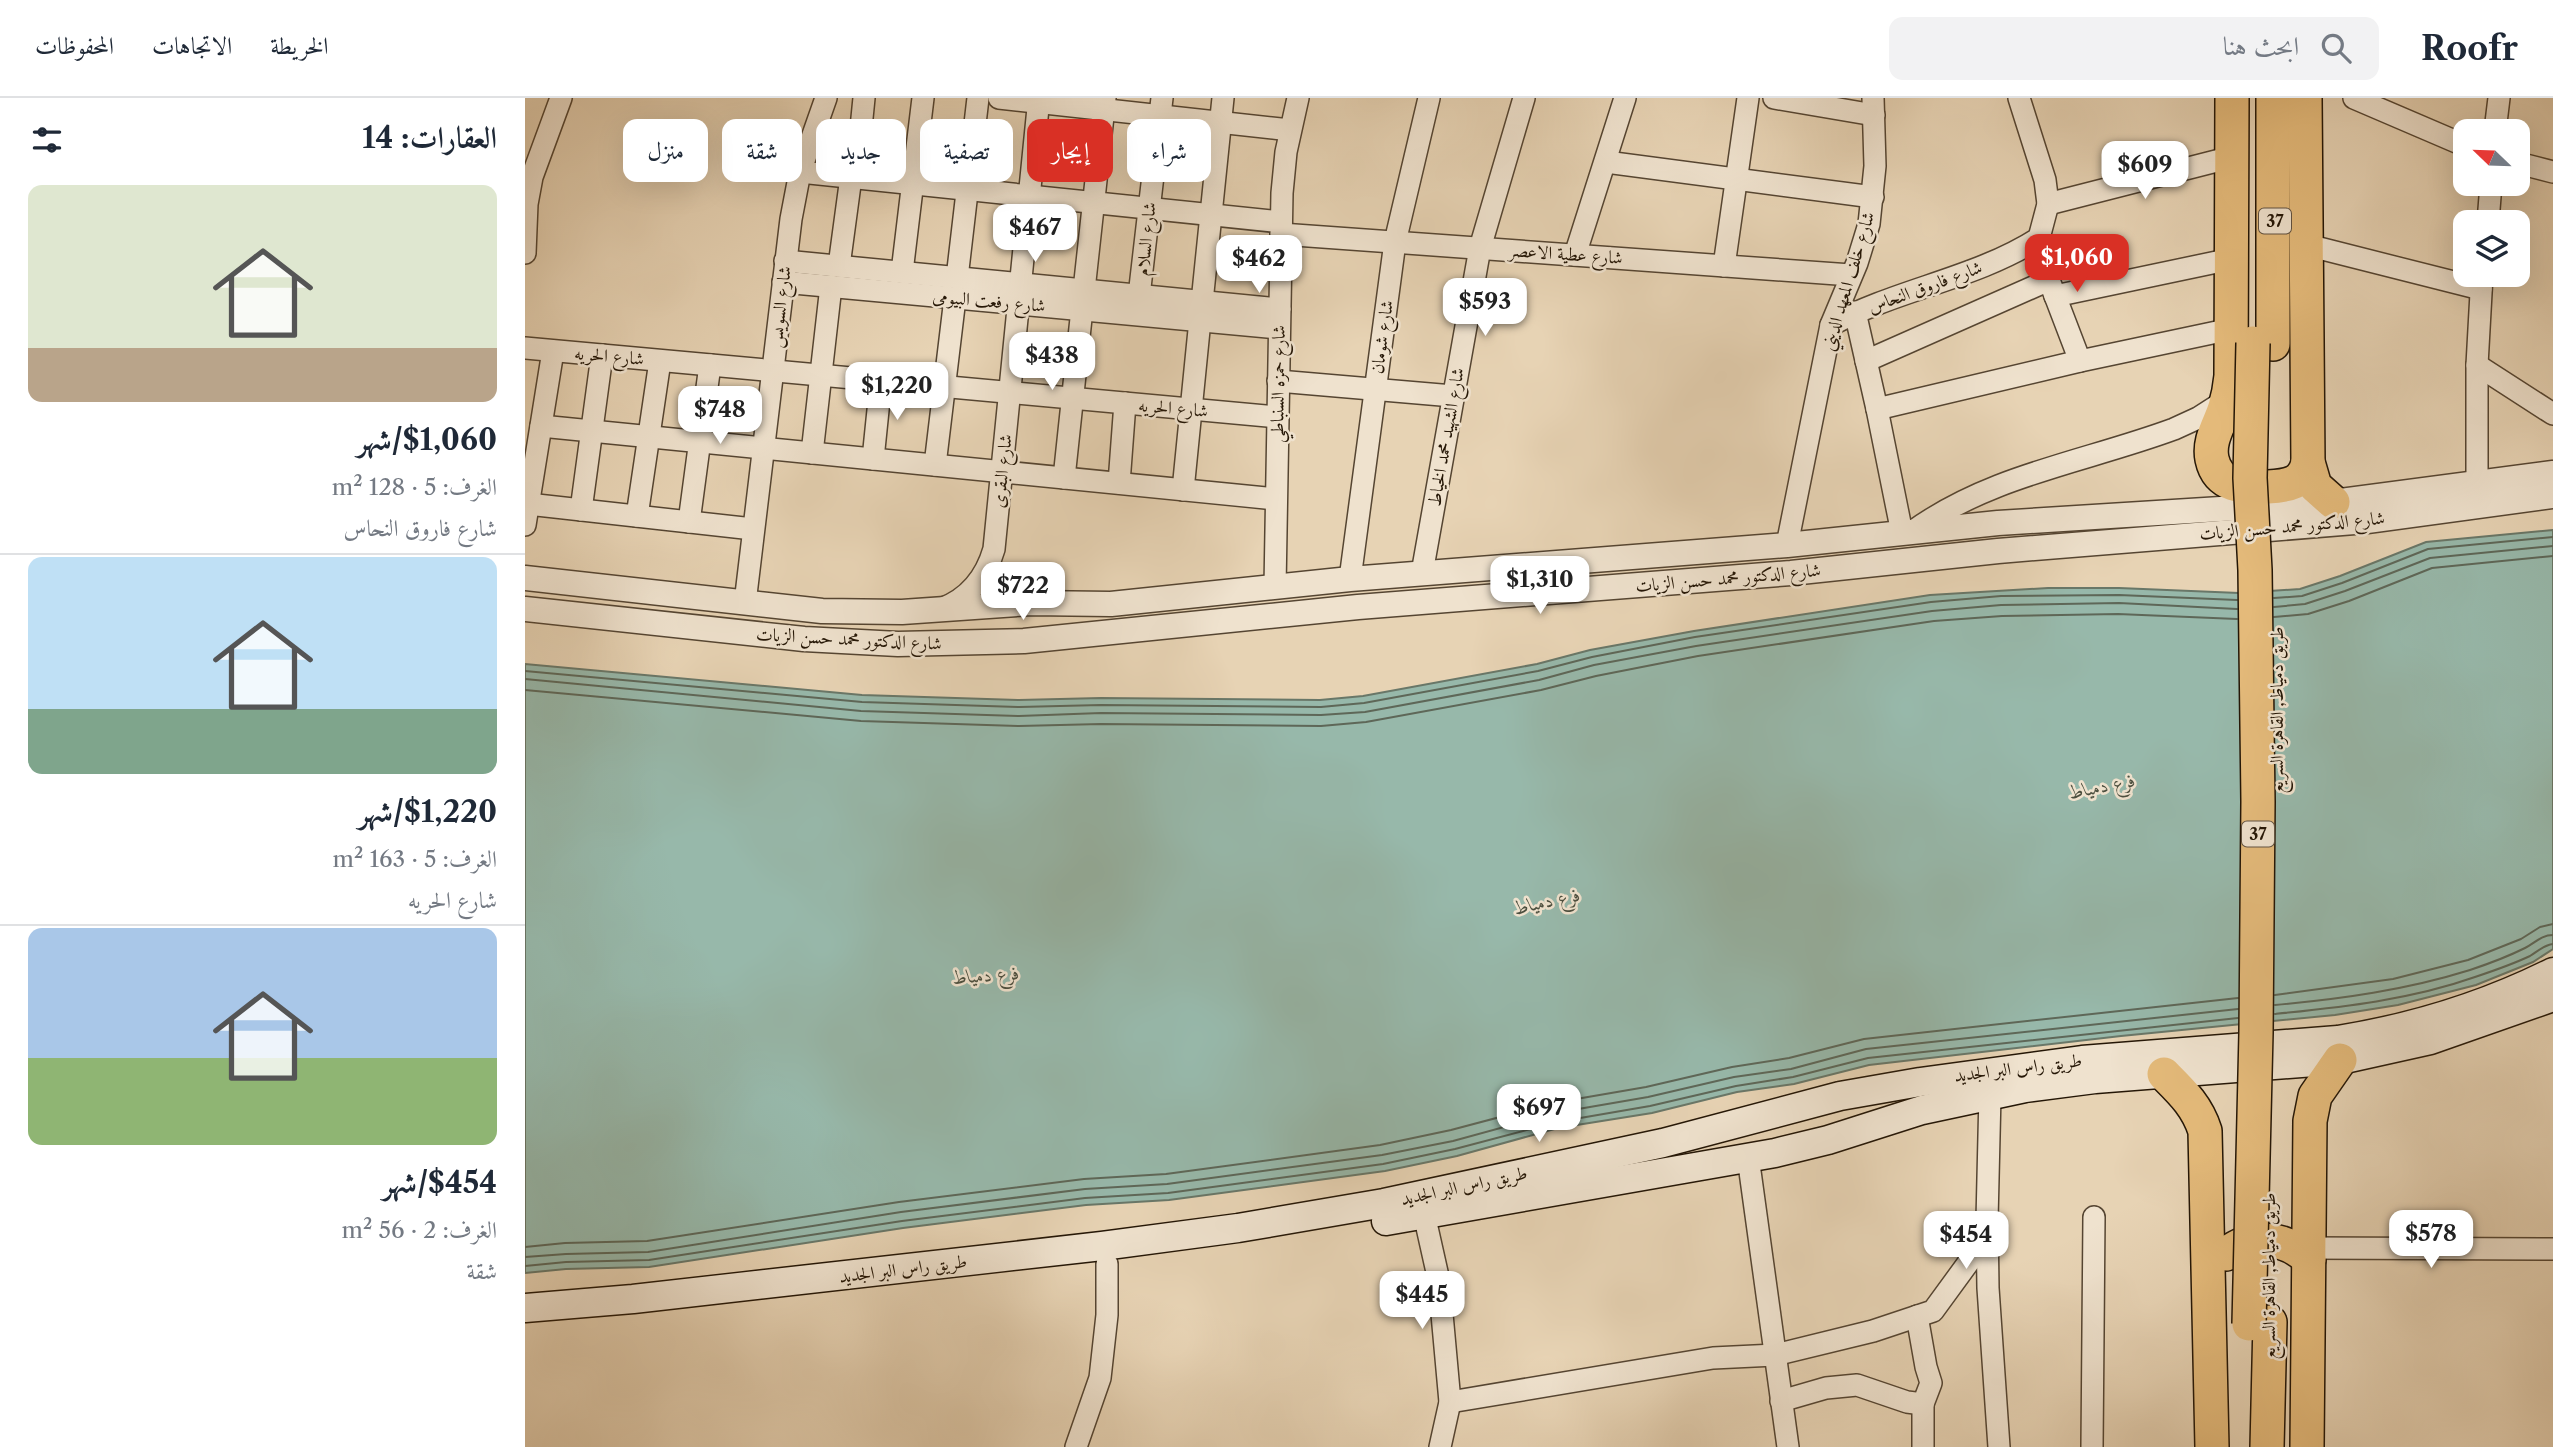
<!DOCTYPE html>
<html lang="ar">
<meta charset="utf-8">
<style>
body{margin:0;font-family:"Libre Caslon Text",Amiri,serif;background:#f2f2f3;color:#1f2937;direction:rtl;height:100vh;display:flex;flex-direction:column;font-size:26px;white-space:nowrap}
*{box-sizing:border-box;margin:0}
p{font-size:23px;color:#747a83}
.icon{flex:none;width:38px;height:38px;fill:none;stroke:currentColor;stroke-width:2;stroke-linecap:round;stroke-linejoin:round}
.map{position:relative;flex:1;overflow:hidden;direction:ltr}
.panel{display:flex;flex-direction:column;background:#fff;width:525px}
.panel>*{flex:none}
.top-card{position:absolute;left:21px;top:21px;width:665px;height:63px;direction:rtl;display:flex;gap:14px}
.needle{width:46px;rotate:293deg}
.controls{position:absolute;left:1928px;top:21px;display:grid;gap:14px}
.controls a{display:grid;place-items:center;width:77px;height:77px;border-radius:14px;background:#fff;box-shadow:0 7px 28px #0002;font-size:35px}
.price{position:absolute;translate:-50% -60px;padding:0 16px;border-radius:14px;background:#fff;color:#222;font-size:23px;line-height:46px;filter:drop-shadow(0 2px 4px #0008)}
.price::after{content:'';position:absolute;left:50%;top:42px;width:21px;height:16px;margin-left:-10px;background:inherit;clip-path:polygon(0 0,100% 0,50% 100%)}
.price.current{background:#d93025;color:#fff}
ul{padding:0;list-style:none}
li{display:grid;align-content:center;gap:14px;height:371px;padding:0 28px}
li+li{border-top:2px solid #e0e1e3}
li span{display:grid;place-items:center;height:217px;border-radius:14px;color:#555}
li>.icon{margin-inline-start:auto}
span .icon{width:126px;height:126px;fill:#fffc;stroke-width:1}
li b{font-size:30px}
h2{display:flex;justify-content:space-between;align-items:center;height:84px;padding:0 28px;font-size:30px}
.chip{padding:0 24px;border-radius:14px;background:#fff;box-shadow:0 7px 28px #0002;font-size:24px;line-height:63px}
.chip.current{background:#d93025;color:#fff}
header{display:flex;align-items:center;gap:42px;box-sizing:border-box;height:98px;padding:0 35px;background:#fff;border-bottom:2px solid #e0e1e3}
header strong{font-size:33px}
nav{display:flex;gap:38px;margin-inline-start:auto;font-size:24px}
.search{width:490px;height:63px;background:#f2f2f3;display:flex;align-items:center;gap:18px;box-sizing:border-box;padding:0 24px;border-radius:14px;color:#747a83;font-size:26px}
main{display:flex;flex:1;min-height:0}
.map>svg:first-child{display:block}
</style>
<header>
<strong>Roofr</strong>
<div class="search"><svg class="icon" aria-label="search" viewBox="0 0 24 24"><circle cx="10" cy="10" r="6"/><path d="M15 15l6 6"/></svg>ابحث هنا</div>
<nav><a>الخريطة</a><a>الاتجاهات</a><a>المحفوظات</a></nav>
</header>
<main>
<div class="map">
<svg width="2028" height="1349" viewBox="0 0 2028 1349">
<rect width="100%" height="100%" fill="#e7d3b4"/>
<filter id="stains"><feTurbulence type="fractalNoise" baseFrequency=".00286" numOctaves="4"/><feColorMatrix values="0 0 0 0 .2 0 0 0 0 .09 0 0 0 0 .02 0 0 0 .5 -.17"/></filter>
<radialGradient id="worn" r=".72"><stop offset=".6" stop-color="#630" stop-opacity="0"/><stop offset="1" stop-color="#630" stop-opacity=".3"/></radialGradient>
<!-- water -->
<polygon fill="#97b8aa" stroke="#697768" stroke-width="2" points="2028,432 2028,851 2008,864 1951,887 1873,907 1810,917 1596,938 1344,967 1269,986 1212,994 1127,1015 1033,1030 932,1058 860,1073 644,1102 561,1107 378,1130 124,1169 41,1171 0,1175 0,566 337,597 494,602 576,600 795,602 838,598 1012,566 1065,552 1169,533 1405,497 1523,490 1594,490 1714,495 1775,491 1815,478 1901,444"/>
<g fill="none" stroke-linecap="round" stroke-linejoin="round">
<!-- shore -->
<g stroke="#5e6758" stroke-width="2">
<polyline points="1749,500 1777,498 1817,485 1903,451 2028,439"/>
<polyline points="1749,509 1780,506 1820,493 1905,460 2028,448"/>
<polyline points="1749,519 1783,516 1824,503 1907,470 2028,458"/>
<polyline points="0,573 337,604 494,609 576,607 796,609 839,605 1013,573 1067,559 1170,539 1406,504 1476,498 1594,497 1712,502"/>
<polyline points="0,581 336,613 494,618 576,615 796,617 840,614 1014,582 1069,567 1171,548 1407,513 1476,507 1594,505 1712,511"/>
<polyline points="0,592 336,623 494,628 576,626 796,628 841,624 1016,592 1071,578 1173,558 1409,523 1477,518 1593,516 1712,521"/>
<polyline points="1750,897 1868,881 1943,862 1996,841 2015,829 2028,826"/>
<path d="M1750,907C1816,901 1881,892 1945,872C1963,866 1982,859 2000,850C2010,845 2016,837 2028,837"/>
<path d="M1750,916C1817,909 1885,902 1950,879C1968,873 1988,866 2005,858C2013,853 2019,847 2028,846"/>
<polyline points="0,1149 40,1145 122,1143 374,1104 559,1081 641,1076 855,1047 926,1032 1028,1005 1121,989 1207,969 1264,960 1339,941 1713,900"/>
<polyline points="0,1159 41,1156 123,1154 376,1114 560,1091 642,1086 857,1057 928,1043 1030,1015 1123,999 1209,979 1266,971 1341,951 1713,911"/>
<polyline points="0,1168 41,1164 124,1162 377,1123 560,1100 643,1095 858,1066 930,1051 1032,1024 1125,1008 1211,988 1268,979 1343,960 1713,920"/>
</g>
<!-- minor casing -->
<g stroke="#554532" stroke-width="24">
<g id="minor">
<polyline points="474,0 765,32"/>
<polyline points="1249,0 1349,17"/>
<polyline points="1829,0 1941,48"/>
<polyline points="1970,33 1974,0"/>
<polyline points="1081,64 1348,99"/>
<polyline points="1993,65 2028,74"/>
<polyline points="275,74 756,124"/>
<polyline points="331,80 339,0"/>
<polyline points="1523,106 1707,59"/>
<polyline points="1963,124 1966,86"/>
<polyline points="756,136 1326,177"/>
<polyline points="1514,140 1524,182 1555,263"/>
<polyline points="1782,147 1956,191"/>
<polyline points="0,155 2,106 7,79 36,0"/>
<polyline points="1050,157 1100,0"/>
<polyline points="260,163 755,211"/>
<polyline points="314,168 326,79"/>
<polyline points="1199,168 1223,0"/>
<polyline points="377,174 398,0"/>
<polyline points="432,180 453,0"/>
<polyline points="258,184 754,230"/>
<polyline points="559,192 580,0"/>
<polyline points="614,198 637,0"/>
<polyline points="1530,198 1706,161"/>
<polyline points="677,204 698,0"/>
<polyline points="1330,214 1352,311 1377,435"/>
<path d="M1306,227C1372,191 1450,181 1514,140L1523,106L1520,82L1494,0"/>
<polyline points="0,250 753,319"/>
<polyline points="1341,263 1524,182"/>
<polyline points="1952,267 2028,316"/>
<polyline points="753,283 928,298"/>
<polyline points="1352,311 1555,263 1706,231"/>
<polyline points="16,328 751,401"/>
<polyline points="287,355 306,188"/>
<polyline points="348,361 356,283"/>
<polyline points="410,367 430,200"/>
<polyline points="539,380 557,211"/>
<polyline points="594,385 600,305"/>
<polyline points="1952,386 1952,267 1957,177"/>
<polyline points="658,392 675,222"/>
<polyline points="3,406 228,431"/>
<polyline points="56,412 77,257"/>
<polyline points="112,418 135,263"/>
<polyline points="164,424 185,267"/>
<polyline points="0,427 28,253"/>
<path d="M1387,434C1465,377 1560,364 1649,331L1673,320L1701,302"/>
<polyline points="1262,447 1306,227 1332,165 1344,126 1350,68 1348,0"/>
<polyline points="897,475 955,150 999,0"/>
<polyline points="825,481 870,144 904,0"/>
<polyline points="750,489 757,95 761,54 773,0"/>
<polyline points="220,505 266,121 275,74 301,0"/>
<path d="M416,511C443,501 461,479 469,451L514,0"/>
<polyline points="1465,996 1462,1122 1463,1190 1474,1349"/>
<polyline points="1223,1059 1263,1349"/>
<polyline points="899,1116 914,1183 925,1304 915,1349"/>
<polyline points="1784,1150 2028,1151"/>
<polyline points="1256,1303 1301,1290 1332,1287 1382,1304 1398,1306 1406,1285 1401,1269 1392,1218"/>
<polyline points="925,1304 1188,1260 1250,1257 1348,1233 1408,1213 1462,1139"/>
<polyline points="551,1349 575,1280 582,1217 582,1166"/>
<polyline points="1398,1349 1398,1306"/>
<polyline points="1567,1349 1569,1119"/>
</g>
</g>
<!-- tertiary casing -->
<g stroke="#554532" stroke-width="27">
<g id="tertiary">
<polyline points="0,480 297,513 377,514 506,505 586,506 825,481 1262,447 1473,425 1808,404 2028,375"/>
<polyline points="0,511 279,541 373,546 499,543 833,509 1266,475 1473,453 1842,423 2028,398"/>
</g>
</g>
<!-- secondary casing -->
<g stroke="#241606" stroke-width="31">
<g id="secondary">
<polyline points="861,1123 1250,1055 1303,1042 1397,1012 1500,990 1570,981 1815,962 1905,942 2028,899"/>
<path d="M0,1210L108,1201L577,1148L713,1130L859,1105L1138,1045L1315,998L1395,984L1557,962L1813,942C1888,930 1960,908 2028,874"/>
</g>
</g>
<!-- trunk casing -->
<g stroke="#241606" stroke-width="36">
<g id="trunk">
<path d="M1707,0L1706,278C1705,288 1703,299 1700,309C1695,326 1683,342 1687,361C1693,389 1719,390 1743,389C1762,388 1779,386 1783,364"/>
<polyline points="1748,0 1748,246"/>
<polyline points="1780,0 1783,364 1790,388 1808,404"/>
<path d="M1639,976C1657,994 1672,1008 1680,1033L1687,1349"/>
<path d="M1701,1156C1728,1135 1760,1139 1784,1161"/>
<polyline points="1742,1349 1745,1224"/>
<polyline points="1782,1349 1785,1023 1790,998 1815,962"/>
</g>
</g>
<!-- minor -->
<use href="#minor" stroke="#efe2ce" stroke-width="21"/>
<!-- tertiary -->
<use href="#tertiary" stroke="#efe2ce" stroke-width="24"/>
<!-- secondary -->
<use href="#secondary" stroke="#efe2ce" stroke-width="28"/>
<!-- trunk -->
<use href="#trunk" stroke="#e4ba7a" stroke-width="33"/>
<!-- trunk-bridge casing -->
<g stroke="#241606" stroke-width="36" stroke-linecap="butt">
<polyline id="trunk-bridge" points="1724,1226 1731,935 1733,704 1730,472 1725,380 1728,245"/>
</g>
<!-- trunk-bridge -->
<use href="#trunk-bridge" stroke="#e4ba7a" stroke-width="33"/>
</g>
<g text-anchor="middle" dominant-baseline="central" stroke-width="5" stroke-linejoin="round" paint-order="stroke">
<!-- shield labels -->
<g fill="#efe2ce" stroke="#615342" stroke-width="2">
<rect x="1734" y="110.5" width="32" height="25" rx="5"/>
<rect x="1717" y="723.5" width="32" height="25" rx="5"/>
</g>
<g font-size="16" font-weight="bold" fill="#241606">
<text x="1750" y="123">37</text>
<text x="1733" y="736">37</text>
</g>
<!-- street labels -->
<g font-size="18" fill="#241606" stroke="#efe2ce">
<text transform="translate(621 141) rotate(-84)">شارع السلام</text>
<text transform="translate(1041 156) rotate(4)">شارع عطية الاعصر</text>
<text transform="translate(1323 183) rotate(-73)">شارع خلف المعهد الديني</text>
<text transform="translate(1400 189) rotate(-20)">شارع فاروق النحاس</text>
<text transform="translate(464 203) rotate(5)">شارع رفعت البيومى</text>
<text transform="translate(255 209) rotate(-83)">شارع السويس</text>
<text transform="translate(857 239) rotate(-82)">شارع شومان</text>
<text transform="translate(84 258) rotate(5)">شارع الحريه</text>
<text transform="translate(753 286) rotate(-89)">شارع حمزه السنباطي</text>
<text transform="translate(648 310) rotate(5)">شارع الحريه</text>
<text transform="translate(921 339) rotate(-80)">شارع الشهيد محمد الخياط</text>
<text transform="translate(477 373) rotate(-84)">شارع البقرى</text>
<text transform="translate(1767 428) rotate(-5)">شارع الدكتور محمد حسن الزيات</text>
<text transform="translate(1203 480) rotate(-5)">شارع الدكتور محمد حسن الزيات</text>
<text transform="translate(324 541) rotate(3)">شارع الدكتور محمد حسن الزيات</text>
<text transform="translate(1752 612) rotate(-90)">طريق دمياط, القاهرة السريع</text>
<text transform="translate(1493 970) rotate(-7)">طريق راس البر الجديد</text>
<text transform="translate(939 1088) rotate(-12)">طريق راس البر الجديد</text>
<text transform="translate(378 1171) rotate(-7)">طريق راس البر الجديد</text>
<text transform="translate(1744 1178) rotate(-90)">طريق دمياط, القاهرة السريع</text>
</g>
<!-- water labels -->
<g font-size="19" font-style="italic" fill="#4c4f3f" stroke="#efe2ce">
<text transform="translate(1577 688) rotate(-11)">فرع دمياط</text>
<text transform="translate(1022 803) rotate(-12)">فرع دمياط</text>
<text transform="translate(461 877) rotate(-4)">فرع دمياط</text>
</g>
</g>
<rect width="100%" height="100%" filter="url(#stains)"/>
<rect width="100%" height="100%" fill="url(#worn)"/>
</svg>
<div class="controls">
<a><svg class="needle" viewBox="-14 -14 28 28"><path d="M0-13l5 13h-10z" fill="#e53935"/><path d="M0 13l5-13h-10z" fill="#747a83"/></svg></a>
<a><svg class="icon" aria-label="layers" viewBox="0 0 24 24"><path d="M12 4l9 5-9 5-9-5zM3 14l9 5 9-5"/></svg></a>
</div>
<b class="price" style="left:1620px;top:103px">$609</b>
<b class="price" style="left:510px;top:166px">$467</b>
<b class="price current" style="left:1552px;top:196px">$1,060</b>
<b class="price" style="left:734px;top:197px">$462</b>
<b class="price" style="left:960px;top:240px">$593</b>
<b class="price" style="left:527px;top:294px">$438</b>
<b class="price" style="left:372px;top:324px">$1,220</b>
<b class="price" style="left:195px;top:348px">$748</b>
<b class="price" style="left:1015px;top:518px">$1,310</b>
<b class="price" style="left:498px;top:524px">$722</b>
<b class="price" style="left:1014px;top:1046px">$697</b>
<b class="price" style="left:1906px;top:1172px">$578</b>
<b class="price" style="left:1441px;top:1173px">$454</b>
<b class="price" style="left:897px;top:1233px">$445</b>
<div class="top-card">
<a class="chip">شراء</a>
<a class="chip current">إيجار</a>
<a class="chip">تصفية</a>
<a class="chip">جديد</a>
<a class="chip">شقة</a>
<a class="chip">منزل</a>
</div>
</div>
<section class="panel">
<h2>العقارات: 14<svg class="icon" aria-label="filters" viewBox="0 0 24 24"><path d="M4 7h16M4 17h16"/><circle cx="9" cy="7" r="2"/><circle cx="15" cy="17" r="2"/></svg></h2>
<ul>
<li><span style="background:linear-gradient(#dfe7d0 75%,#b9a48a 0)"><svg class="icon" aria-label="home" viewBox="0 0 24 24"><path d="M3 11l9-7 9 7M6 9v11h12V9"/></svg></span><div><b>$1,060/شهر</b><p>الغرف: 5 · 128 m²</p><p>شارع فاروق النحاس</p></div></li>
<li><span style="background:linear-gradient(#bfe0f5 70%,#7fa58c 0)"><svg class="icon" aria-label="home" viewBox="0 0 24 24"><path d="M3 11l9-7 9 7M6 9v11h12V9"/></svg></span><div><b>$1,220/شهر</b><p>الغرف: 5 · 163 m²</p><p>شارع الحريه</p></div></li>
<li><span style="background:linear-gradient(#a9c7e8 60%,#8fb573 0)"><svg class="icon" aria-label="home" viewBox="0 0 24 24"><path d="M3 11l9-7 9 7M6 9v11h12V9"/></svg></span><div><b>$454/شهر</b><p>الغرف: 2 · 56 m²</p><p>شقة</p></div></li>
</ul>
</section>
</main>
